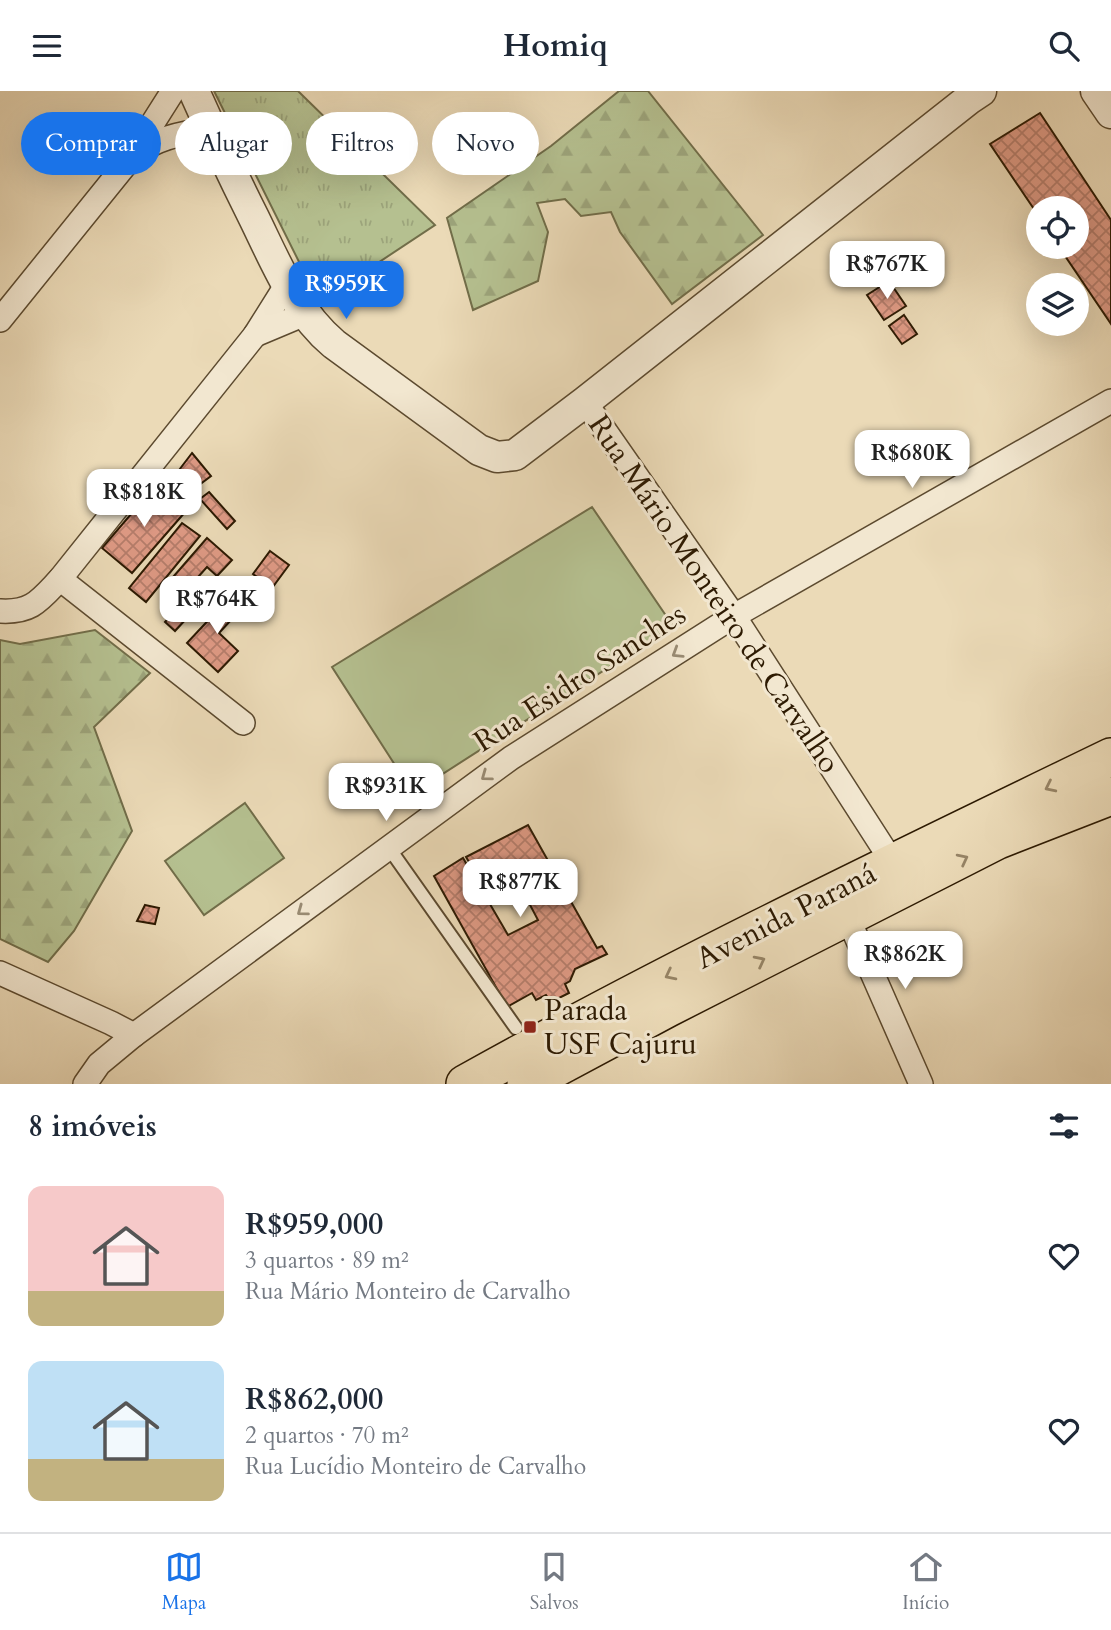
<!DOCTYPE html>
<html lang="pt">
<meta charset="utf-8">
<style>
body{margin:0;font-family:Cardo,serif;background:#f2f2f3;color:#1f2937;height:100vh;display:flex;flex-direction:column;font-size:26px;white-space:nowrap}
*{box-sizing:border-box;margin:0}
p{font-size:23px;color:#747a83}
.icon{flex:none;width:38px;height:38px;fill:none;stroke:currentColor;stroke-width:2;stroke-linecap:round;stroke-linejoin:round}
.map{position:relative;height:993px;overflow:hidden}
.sheet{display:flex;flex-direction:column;background:#fff;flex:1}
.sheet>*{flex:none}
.hud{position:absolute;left:21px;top:21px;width:700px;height:63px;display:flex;gap:14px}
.controls{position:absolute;left:1026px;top:105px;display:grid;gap:14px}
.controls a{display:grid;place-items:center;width:63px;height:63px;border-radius:50%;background:#fff;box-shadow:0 7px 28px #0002;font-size:35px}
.price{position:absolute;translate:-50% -60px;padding:0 16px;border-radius:14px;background:#fff;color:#222;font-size:23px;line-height:46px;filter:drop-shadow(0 2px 4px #0008)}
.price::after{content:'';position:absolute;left:50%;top:42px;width:21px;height:16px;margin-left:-10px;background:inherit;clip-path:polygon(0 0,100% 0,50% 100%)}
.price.active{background:#1a73e8;color:#fff}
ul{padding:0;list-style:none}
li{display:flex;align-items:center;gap:21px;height:175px;padding:0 28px}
li span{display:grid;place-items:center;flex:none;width:196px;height:140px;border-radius:14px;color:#555}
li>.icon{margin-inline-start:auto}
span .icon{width:84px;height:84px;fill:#fffc;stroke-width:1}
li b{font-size:30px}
h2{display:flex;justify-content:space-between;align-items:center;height:84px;padding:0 28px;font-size:30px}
.chip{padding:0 24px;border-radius:32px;background:#fff;box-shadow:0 7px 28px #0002;font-size:24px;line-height:63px}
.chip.active{background:#1a73e8;color:#fff}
header{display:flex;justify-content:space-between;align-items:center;height:91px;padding:0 28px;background:#fff;font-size:32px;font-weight:700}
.menu{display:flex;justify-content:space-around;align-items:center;height:98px;border-top:2px solid #e0e1e3;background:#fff;font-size:19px;color:#747a83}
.menu a{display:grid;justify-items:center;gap:4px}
.menu .active{color:#1a73e8}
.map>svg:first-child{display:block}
</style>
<header><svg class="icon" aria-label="menu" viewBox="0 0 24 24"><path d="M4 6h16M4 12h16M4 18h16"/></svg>Homiq<svg class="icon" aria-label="search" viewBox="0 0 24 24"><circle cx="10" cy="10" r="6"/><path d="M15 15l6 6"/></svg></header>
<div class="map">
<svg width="1111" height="993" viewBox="0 0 1111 993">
<defs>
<pattern id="grass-tufts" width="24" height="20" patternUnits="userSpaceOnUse" patternTransform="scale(1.75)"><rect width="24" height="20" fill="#b5c090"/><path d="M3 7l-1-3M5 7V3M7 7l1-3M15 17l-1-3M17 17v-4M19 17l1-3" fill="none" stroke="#9ca47b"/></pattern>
<pattern id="forest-firs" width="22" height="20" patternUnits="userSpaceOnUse" patternTransform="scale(1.75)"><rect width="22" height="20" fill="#b5c090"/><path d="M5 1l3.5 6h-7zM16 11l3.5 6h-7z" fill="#9ca47b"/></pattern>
<pattern id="building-cross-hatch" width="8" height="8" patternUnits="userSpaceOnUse" patternTransform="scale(1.75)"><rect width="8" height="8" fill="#df9a85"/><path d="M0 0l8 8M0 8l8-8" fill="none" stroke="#b57d6b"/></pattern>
</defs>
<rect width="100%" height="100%" fill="#ebdab7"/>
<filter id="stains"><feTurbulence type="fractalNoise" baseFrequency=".00286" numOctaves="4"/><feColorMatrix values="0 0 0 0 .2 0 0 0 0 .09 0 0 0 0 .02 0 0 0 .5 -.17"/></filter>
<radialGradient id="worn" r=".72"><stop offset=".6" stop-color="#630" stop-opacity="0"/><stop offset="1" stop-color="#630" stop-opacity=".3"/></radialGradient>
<!-- grass -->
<polygon fill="url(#grass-tufts)" stroke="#716d49" stroke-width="2" points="214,0 298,0 435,134 319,211"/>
<!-- forest -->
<g fill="url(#forest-firs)" stroke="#716d49" stroke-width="2">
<polygon points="619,0 648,0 763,144 672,213 620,141 611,121 581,125 565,108 537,112 548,141 538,190 473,219 447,127 551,55"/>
<polygon points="95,539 150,582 94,636 132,740 74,840 48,871 0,848 0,549 20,553"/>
</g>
<!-- garden -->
<g fill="#b5c090" stroke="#716d49" stroke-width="2">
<polygon points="592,416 673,535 413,702 332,576"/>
<polygon points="245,712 284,767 204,824 165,770"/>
</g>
<!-- building -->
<g fill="url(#building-cross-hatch)" stroke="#2d1a02" stroke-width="2">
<polygon points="1040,22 1111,129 1111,233 1059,156 1076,156 1076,117 1038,117 1038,124 990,53"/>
<polygon points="889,190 906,215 884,229 867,204"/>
<polygon points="904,224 917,243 902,253 889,235"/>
<polygon points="192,362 211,385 191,400 173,387"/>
<polygon points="156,394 186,420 132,482 102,457"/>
<polygon points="209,401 235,430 227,438 200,408"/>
<polygon points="182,432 200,445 146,511 129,497"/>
<polygon points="207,447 232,469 217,485 207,476 181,505 167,493"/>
<polygon points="270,460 289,474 272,497 253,483"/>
<polygon points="199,493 210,502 175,540 165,531"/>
<polygon points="232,504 244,515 219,542 238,560 218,581 187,552"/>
<polygon points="528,734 597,857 602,855 607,863 575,878 570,890 565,893 569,902 551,911 546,904 536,909 532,902 507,916 434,785 463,767 508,844 538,829 519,793 490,806 466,766"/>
<polygon points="145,814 159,817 155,833 137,830"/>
</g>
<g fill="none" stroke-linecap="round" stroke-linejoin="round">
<!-- service casing -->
<g stroke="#5c4a2f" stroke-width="16">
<polyline id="service" points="389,757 516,937"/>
</g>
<!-- minor casing -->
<g stroke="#5c4a2f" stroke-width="26">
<g id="minor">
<path d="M135,64C155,47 185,41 211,39"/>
<polyline points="0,229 130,68 173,0"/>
<polyline points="255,244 305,223"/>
<polyline points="585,311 734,525 893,772"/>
<polyline points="60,488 243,632"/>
<path d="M0,520C32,522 40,509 60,488L255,244L287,193"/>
<polyline points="848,827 921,993"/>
<polyline points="0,882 111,932 134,944"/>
<polyline points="85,993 99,973 134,944 511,667 734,525 1111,310"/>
</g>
</g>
<!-- tertiary casing -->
<g stroke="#5c4a2f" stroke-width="33">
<g id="tertiary">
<path d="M194,0C213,43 233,85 254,127C276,172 295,220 334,253L479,359L497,366L515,364L585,311L969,8L981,0"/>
<polyline points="1096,0 1111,22"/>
</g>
</g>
<!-- primary casing -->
<g stroke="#2d1a02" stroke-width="40">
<g id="primary">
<path d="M465,993C676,875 894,771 1111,666"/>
<polyline points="526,993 668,917 998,749 1111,705"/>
</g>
</g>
<!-- service -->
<use href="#service" stroke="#f2e7d0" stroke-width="12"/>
<!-- minor -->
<use href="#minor" stroke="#f2e7d0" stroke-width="23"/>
<!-- tertiary -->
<use href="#tertiary" stroke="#f2e7d0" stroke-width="30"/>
<!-- primary -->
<use href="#primary" stroke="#ebdab7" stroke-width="37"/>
</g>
<!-- one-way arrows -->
<defs><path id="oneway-chevron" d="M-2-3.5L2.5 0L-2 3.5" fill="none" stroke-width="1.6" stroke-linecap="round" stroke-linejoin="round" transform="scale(1.75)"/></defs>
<g stroke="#998b73">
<use href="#oneway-chevron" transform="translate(677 562) rotate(148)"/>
<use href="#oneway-chevron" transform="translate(486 685) rotate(144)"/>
<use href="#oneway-chevron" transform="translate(302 820) rotate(144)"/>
</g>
<g stroke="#968466">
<use href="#oneway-chevron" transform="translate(1050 696) rotate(154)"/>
<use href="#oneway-chevron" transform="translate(963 768) rotate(-27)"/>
<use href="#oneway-chevron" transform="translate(760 870) rotate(-27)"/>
<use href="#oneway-chevron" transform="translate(670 884) rotate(153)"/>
</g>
<!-- markers -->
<rect fill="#8f2418" stroke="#f2e7d0" stroke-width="2.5" x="523" y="929" width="14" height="14" rx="3.5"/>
<g text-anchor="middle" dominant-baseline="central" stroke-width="6" stroke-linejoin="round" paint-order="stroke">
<!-- street labels -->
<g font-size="30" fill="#2d1a02" stroke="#f2e7d0">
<text transform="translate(714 503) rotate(56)">Rua Mário Monteiro de Carvalho</text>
<text transform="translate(580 587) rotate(-33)">Rua Esidro Sanches</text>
<text transform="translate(786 825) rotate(-27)">Avenida Paraná</text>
</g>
<!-- poi labels -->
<g font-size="30" fill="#2d1a02" stroke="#f2e7d0" text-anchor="start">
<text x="544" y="919">Parada<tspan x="544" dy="34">USF Cajuru</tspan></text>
</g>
</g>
<rect width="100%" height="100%" filter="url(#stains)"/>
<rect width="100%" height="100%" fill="url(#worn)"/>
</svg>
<div class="controls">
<a><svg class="icon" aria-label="locate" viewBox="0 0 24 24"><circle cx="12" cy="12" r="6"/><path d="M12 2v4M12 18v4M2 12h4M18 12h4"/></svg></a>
<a><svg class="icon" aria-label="layers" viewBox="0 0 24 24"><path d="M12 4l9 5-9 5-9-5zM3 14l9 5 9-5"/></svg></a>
</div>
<b class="price" style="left:887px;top:210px">R$767K</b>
<b class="price active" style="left:346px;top:230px">R$959K</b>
<b class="price" style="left:912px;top:399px">R$680K</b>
<b class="price" style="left:144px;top:438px">R$818K</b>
<b class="price" style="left:217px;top:545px">R$764K</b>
<b class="price" style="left:386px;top:732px">R$931K</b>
<b class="price" style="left:520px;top:828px">R$877K</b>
<b class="price" style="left:905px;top:900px">R$862K</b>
<div class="hud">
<a class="chip active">Comprar</a>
<a class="chip">Alugar</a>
<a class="chip">Filtros</a>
<a class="chip">Novo</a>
</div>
</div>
<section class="sheet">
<h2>8 imóveis<svg class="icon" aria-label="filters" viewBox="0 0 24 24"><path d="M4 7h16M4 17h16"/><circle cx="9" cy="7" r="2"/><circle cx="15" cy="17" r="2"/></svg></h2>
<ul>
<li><span style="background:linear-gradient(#f6c9c9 75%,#c2b280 0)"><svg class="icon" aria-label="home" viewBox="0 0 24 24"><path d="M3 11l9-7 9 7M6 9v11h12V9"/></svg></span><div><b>R$959,000</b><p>3 quartos · 89 m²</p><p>Rua Mário Monteiro de Carvalho</p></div><svg class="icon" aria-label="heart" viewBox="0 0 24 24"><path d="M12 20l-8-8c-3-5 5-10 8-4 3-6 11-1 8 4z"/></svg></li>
<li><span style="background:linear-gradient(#bfe0f5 70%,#c2b280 0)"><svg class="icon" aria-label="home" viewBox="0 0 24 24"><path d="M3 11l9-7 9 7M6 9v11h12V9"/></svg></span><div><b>R$862,000</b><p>2 quartos · 70 m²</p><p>Rua Lucídio Monteiro de Carvalho</p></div><svg class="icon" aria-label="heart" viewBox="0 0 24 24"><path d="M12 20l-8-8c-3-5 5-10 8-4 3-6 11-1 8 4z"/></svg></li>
</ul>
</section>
<nav class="menu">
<a class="active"><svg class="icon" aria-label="map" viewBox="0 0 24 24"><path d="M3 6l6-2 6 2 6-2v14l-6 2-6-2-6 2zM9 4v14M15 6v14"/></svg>Mapa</a>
<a><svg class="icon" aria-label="saved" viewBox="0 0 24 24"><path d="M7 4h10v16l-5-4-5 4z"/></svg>Salvos</a>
<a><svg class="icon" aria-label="home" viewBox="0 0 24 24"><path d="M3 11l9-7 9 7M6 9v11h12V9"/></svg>Início</a>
</nav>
